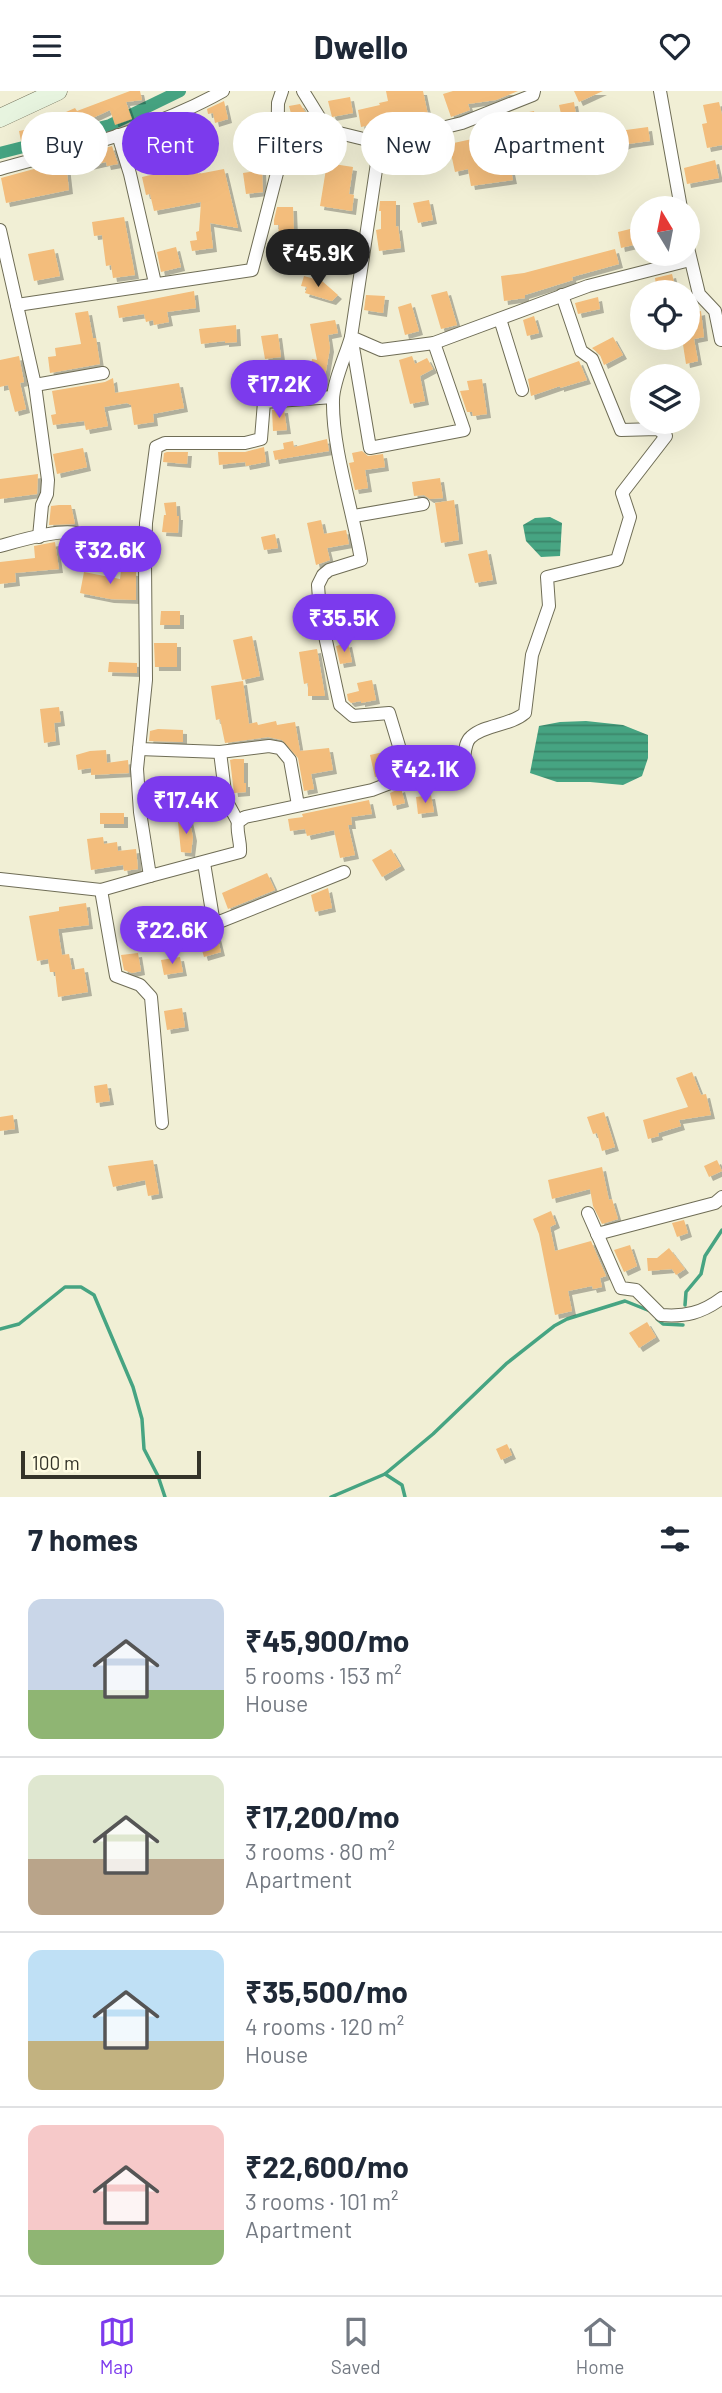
<!DOCTYPE html>
<meta charset="utf-8">
<style>
body{margin:0;font-family:Barlow,sans-serif;background:#f6f6f7;color:#1f2937;height:100vh;display:flex;flex-direction:column;font-size:26px;white-space:nowrap}
*{box-sizing:border-box;margin:0}
p{font-size:23px;color:#747a83}
.icon{flex:none;width:38px;height:38px;fill:none;stroke:currentColor;stroke-width:2;stroke-linecap:round;stroke-linejoin:round}
.map{position:relative;height:1406px;overflow:hidden}
.drawer{display:flex;flex-direction:column;background:#fff;flex:1}
.drawer>*{flex:none}
.hud{position:absolute;left:21px;top:21px;width:681px;height:63px;display:flex;gap:14px}
.needle{width:46px;rotate:350deg}
.buttons{position:absolute;left:630px;top:105px;display:grid;gap:14px}
.buttons a{display:grid;place-items:center;width:70px;height:70px;border-radius:50%;background:#fff;box-shadow:0 7px 28px #0002;font-size:35px}
.scale{position:absolute;left:21px;bottom:18px;width:180px;box-sizing:border-box;padding-left:7px;border:4px solid #343329;border-top:0;font-size:19px;line-height:24px;white-space:nowrap;color:#343329;-webkit-text-stroke:5px #fffce2;paint-order:stroke}
.price{position:absolute;translate:-50% -60px;padding:0 16px;border-radius:24px;background:#7c3aed;color:#fff;font-size:23px;line-height:46px;filter:drop-shadow(0 2px 4px #0008)}
.price::after{content:'';position:absolute;left:50%;top:42px;width:21px;height:16px;margin-left:-10px;background:inherit;clip-path:polygon(0 0,100% 0,50% 100%)}
.price.selected{background:#222;color:#fff}
ul{padding:0;list-style:none}
li{display:flex;align-items:center;gap:21px;height:175px;padding:0 28px}
li+li{border-top:2px solid #e0e1e3}
li span{display:grid;place-items:center;flex:none;width:196px;height:140px;border-radius:14px;color:#555}
li>.icon{margin-inline-start:auto}
span .icon{width:84px;height:84px;fill:#fffc;stroke-width:1}
li b{font-size:30px}
h2{display:flex;justify-content:space-between;align-items:center;height:84px;padding:0 28px;font-size:30px}
.pill{padding:0 24px;border-radius:32px;background:#fff;box-shadow:0 7px 28px #0002;font-size:24px;line-height:63px}
.pill.selected{background:#7c3aed;color:#fff}
header{display:flex;justify-content:space-between;align-items:center;height:91px;padding:0 28px;background:#fff;font-size:32px;font-weight:700}
.menu{display:flex;justify-content:space-around;align-items:center;height:98px;border-top:2px solid #e0e1e3;background:#fff;font-size:19px;color:#747a83}
.menu a{display:grid;justify-items:center;gap:4px}
.menu .selected{color:#7c3aed}
.map>svg:first-child{display:block}
</style>
<header><svg class="icon" aria-label="menu" viewBox="0 0 24 24"><path d="M4 6h16M4 12h16M4 18h16"/></svg>Dwello<svg class="icon" aria-label="heart" viewBox="0 0 24 24"><path d="M12 20l-8-8c-3-5 5-10 8-4 3-6 11-1 8 4z"/></svg></header>
<div class="map">
<svg width="722" height="1406" viewBox="0 0 722 1406">
<defs>
<pattern id="water-rules" width="6" height="5" patternUnits="userSpaceOnUse" patternTransform="scale(1.75)"><rect width="6" height="5" fill="#46a482"/><path d="M0 2.5h6" fill="none" stroke="#3b866a"/></pattern>
<filter id="shadow"><feDropShadow dx="4" dy="4" stdDeviation="0" flood-color="#0004"/></filter>
</defs>
<rect width="100%" height="100%" fill="#f1efd5"/>
<!-- water -->
<g fill="url(#water-rules)">
<polygon points="550,426 562,432 560,465 541,466 526,450 523,434 535,427"/>
<polygon points="586,630 623,634 648,644 648,667 642,685 623,694 590,691 557,691 530,682 539,635 560,631"/>
</g>
<g fill="none" stroke-linecap="round" stroke-linejoin="round">
<!-- stream -->
<g stroke="#46a482" stroke-width="3.5">
<polyline points="685,1214 686,1201 701,1183 705,1165 722,1139"/>
<polyline points="657,1228 663,1233 683,1234"/>
<polyline points="0,1238 19,1233 65,1196 81,1196 94,1204 133,1296 142,1328 144,1358 158,1385 165,1406"/>
<polyline points="385,1383 402,1394 405,1406"/>
<polyline points="331,1406 385,1383 433,1343 507,1272 554,1235 567,1228 625,1210 650,1220"/>
</g>
<!-- canal -->
<polyline stroke="#46a482" stroke-width="12" points="0,62 110,34 180,0"/>
</g>
<!-- building -->
<g fill="#f3bd7b" filter="url(#shadow)">
<polygon points="130,0 140,0 142,9 126,11 132,28 115,34 110,19 82,32 83,35 51,48 22,55 19,40 49,34 68,26 66,21 75,17 77,20"/>
<polygon points="386,0 423,0 428,24 404,30 391,32 390,30 361,36 358,19 380,14 379,12 388,10"/>
<polygon points="453,0 518,0 496,9 468,13 470,19 451,26 443,3"/>
<polygon points="574,0 603,0 579,11"/>
<polygon points="350,6 353,22 332,26 328,10"/>
<polygon points="224,10 228,28 215,32 213,22 208,23 207,18"/>
<polygon points="574,11 576,24 562,27 559,14"/>
<polygon points="719,11 722,24 722,54 707,57 702,33 707,32 703,14"/>
<polygon points="300,13 306,22 310,41 317,40 321,55 301,59 289,15"/>
<polygon points="534,20 541,51 506,56 513,89 471,95 468,78 455,81 449,53 477,47 475,36 479,35 520,26 519,23"/>
<polygon points="187,32 190,45 196,43 198,55 187,58 185,49 166,53 163,38"/>
<polygon points="648,36 650,50 628,53 608,62 604,53 626,43 626,39"/>
<polygon points="569,40 573,61 559,64 555,43"/>
<polygon points="425,51 426,64 434,62 435,75 407,79 402,56"/>
<polygon points="112,55 118,73 107,75 106,71 71,79 69,68"/>
<polygon points="396,57 396,76 386,78 388,59"/>
<polygon points="715,69 719,87 687,93 684,77"/>
<polygon points="327,72 353,76 349,103 354,104 352,120 320,115"/>
<polygon points="66,73 69,99 6,112 1,87 45,75"/>
<polygon points="197,78 198,83 224,78 238,137 210,132 213,157 192,160 190,150 197,149 196,141 199,140 201,111 154,120 150,103 146,104 142,86 172,79 173,82"/>
<polygon points="262,79 263,101 246,103 243,82"/>
<polygon points="429,109 433,129 418,132 413,112"/>
<polygon points="380,110 396,110 396,136 398,135 401,157 379,160 376,139 381,138 381,120 379,120"/>
<polygon points="277,116 293,116 294,142 298,142 295,173 276,172 279,134 274,134 274,129"/>
<polygon points="124,126 135,184 113,187 111,174 106,175 102,144 94,145 92,131"/>
<polygon points="642,135 642,152 621,157 618,141"/>
<polygon points="176,156 181,176 161,181 157,161"/>
<polygon points="54,158 60,185 34,190 28,163"/>
<polygon points="615,158 619,173 572,186 573,189 525,204 525,207 504,210 501,185 524,182"/>
<polygon points="672,183 674,191 667,192 669,201 657,201 655,187"/>
<polygon points="304,185 322,190 338,204 332,210 305,202 307,196 301,195"/>
<polygon points="194,200 196,217 167,221 169,231 154,234 153,229 146,231 144,223 119,227 117,215"/>
<polygon points="447,200 457,234 441,238 431,204"/>
<polygon points="366,204 385,205 383,222 364,219"/>
<polygon points="598,206 600,218 578,223 575,212"/>
<polygon points="411,212 419,240 405,244 398,216"/>
<polygon points="88,220 93,247 96,247 100,273 50,282 48,266 56,265 55,257 81,253 75,222"/>
<polygon points="701,220 704,246 694,248 698,270 686,273 682,247 688,247 688,223"/>
<polygon points="534,225 539,242 527,245 523,229"/>
<polygon points="335,229 338,242 328,244 330,257 323,297 320,297 318,281 310,279 312,268 317,269 310,233"/>
<polygon points="236,234 237,251 225,252 225,250 201,253 199,238"/>
<polygon points="278,243 281,266 265,268 261,245"/>
<polygon points="613,246 623,264 604,274 600,264 592,257"/>
<polygon points="19,265 24,291 20,292 26,318 15,321 8,294 0,296 0,269"/>
<polygon points="412,265 415,273 427,267 433,278 420,285 425,310 410,313 399,269"/>
<polygon points="579,270 587,289 560,297 560,295 531,305 528,288"/>
<polygon points="113,287 115,302 179,292 184,317 153,323 154,331 134,334 131,314 127,312 104,316 108,335 86,339 84,330 53,334 51,324 56,323 52,300 105,291"/>
<polygon points="482,288 487,323 473,325 472,321 467,321 460,300 469,299 467,290"/>
<polygon points="284,318 287,339 273,340 272,319"/>
<polygon points="327,348 329,360 275,369 273,360 284,358 283,352 293,350 294,356"/>
<polygon points="264,356 266,371 246,375 245,371 219,374 218,361 245,361"/>
<polygon points="83,357 87,376 57,383 53,363"/>
<polygon points="362,360 368,365 383,363 385,376 365,379 368,397 355,399 349,372 354,371 352,362"/>
<polygon points="167,361 188,361 187,373 163,371 164,362"/>
<polygon points="38,383 37,403 0,408 0,388"/>
<polygon points="440,387 443,407 430,408 424,404 414,405 412,391"/>
<polygon points="454,409 459,449 441,452 435,412"/>
<polygon points="176,411 177,425 179,425 178,442 162,441 164,424 166,424 164,412"/>
<polygon points="59,414 71,414 75,433 49,434 51,415"/>
<polygon points="321,429 324,443 346,439 349,453 327,457 330,469 316,474 307,432"/>
<polygon points="275,443 278,457 264,459 261,446"/>
<polygon points="55,451 59,478 15,482 16,491 0,493 0,471 35,467 34,455"/>
<polygon points="487,459 493,489 475,492 468,463"/>
<polygon points="121,480 136,481 136,509 110,508 80,502 84,481 120,488"/>
<polygon points="364,503 367,516 335,519 333,510"/>
<polygon points="161,520 180,520 180,534 160,534"/>
<polygon points="252,545 260,585 242,589 233,549"/>
<polygon points="154,552 177,552 177,576 155,576"/>
<polygon points="348,552 352,571 340,573 336,555"/>
<polygon points="317,558 325,605 308,605 308,592 304,593 299,561"/>
<polygon points="109,571 137,572 137,582 108,581"/>
<polygon points="372,589 376,609 361,612 361,610 351,612 348,609 347,603 359,600 357,592"/>
<polygon points="243,590 249,633 257,631 258,634 276,630 277,634 295,631 300,660 329,657 333,679 311,683 314,698 304,700 298,667 282,649 268,646 225,652 220,628 216,629 211,595"/>
<polygon points="59,616 61,631 54,632 56,650 44,652 40,618"/>
<polygon points="158,638 183,639 183,651 149,650 150,640"/>
<polygon points="106,659 107,672 128,669 129,682 91,684 91,677 78,679 76,664 90,660"/>
<polygon points="388,660 393,682 375,686 370,664"/>
<polygon points="234,668 244,668 244,692 246,692 246,701 234,702 230,669"/>
<polygon points="401,697 405,712 393,715 390,702"/>
<polygon points="431,704 434,721 418,723 416,706"/>
<polygon points="369,709 372,723 351,726 352,734 348,734 355,764 340,767 334,739 307,745 305,738 290,740 288,728 303,726 302,723"/>
<rect x="100" y="722" width="24" height="11"/>
<polygon points="189,728 193,746 191,762 181,761 178,731"/>
<polygon points="103,746 104,753 117,751 118,760 136,758 138,778 124,780 123,774 91,779 87,748"/>
<polygon points="391,758 401,775 382,786 372,769"/>
<polygon points="267,782 275,799 228,818 222,802"/>
<polygon points="328,797 332,817 315,821 311,804"/>
<polygon points="86,812 89,834 58,838 62,864 69,863 72,879 84,877 88,901 58,906 55,881 50,881 48,868 37,870 29,825 59,820 59,816"/>
<polygon points="208,840 216,841 221,861 204,866 197,843"/>
<polygon points="138,862 141,880 132,882 124,879 121,864"/>
<polygon points="180,866 183,881 164,884 161,869"/>
<polygon points="182,917 185,936 167,939 164,920"/>
<polygon points="692,981 701,1004 706,1003 711,1024 679,1029 681,1035 658,1042 659,1045 648,1048 643,1029 688,1016 676,987"/>
<polygon points="107,993 110,1010 96,1012 94,995"/>
<polygon points="604,1021 615,1056 602,1060 597,1042 593,1043 587,1026"/>
<polygon points="13,1024 15,1038 0,1040 0,1026"/>
<polygon points="153,1069 159,1103 148,1105 145,1089 113,1096 108,1075"/>
<polygon points="717,1069 722,1080 709,1086 704,1075"/>
<polygon points="602,1076 609,1109 612,1108 618,1128 602,1133 593,1115 590,1098 552,1108 548,1089"/>
<polygon points="551,1120 556,1133 550,1136 555,1160 591,1150 606,1185 600,1187 602,1196 593,1198 592,1195 568,1200 572,1220 555,1224 539,1143 533,1128"/>
<polygon points="684,1129 688,1142 677,1146 672,1132"/>
<polygon points="630,1154 637,1175 624,1181 614,1159"/>
<polygon points="669,1157 685,1178 676,1184 672,1178 648,1180 647,1167 657,1167"/>
<polygon points="647,1231 656,1246 639,1257 629,1242"/>
<polygon points="507,1353 512,1364 501,1369 496,1358"/>
</g>
<g fill="none" stroke-linecap="round" stroke-linejoin="round">
<!-- minor casing -->
<g stroke="#6f6d56" stroke-width="14">
<g id="minor">
<polyline points="303,0 327,39 380,52"/>
<polyline points="534,0 533,4 462,32 380,52 351,246 381,259 434,252 588,195 690,169"/>
<polyline points="660,0 681,117"/>
<polyline points="118,44 130,83 155,192"/>
<path d="M0,78C76,57 154,39 223,0"/>
<polyline points="0,139 35,294 48,389 47,403 42,414 39,446"/>
<polyline points="688,157 699,203 715,220 721,249"/>
<polyline points="17,214 252,179 277,82 278,12 282,0"/>
<polyline points="500,228 522,299"/>
<path d="M351,246C346,264 333,291 333,309C332,358 353,419 361,469L329,479L323,484L318,494L320,522L340,614L353,625L389,622L408,685"/>
<polyline points="352,250 370,357 464,339 434,252"/>
<polyline points="35,294 103,282"/>
<polyline points="354,425 423,413"/>
<path d="M0,455C18,450 67,435 82,444L85,464L94,467L145,471L146,589L137,678L140,721L150,785L240,761C241,750 236,741 238,731L245,726L372,699L419,681L456,673L464,668C465,661 465,651 471,646C485,633 510,635 525,622L532,564L549,515L547,486L617,469L630,426L622,402L666,345L658,338L621,339L592,268L581,260L562,204"/>
<polyline points="145,471 146,432 156,356 165,352 245,352 261,348 264,311 333,306"/>
<polyline points="139,658 220,661 269,655 280,657 290,669 298,714"/>
<polyline points="220,661 226,709 238,731"/>
<polyline points="204,772 214,833 344,781"/>
<polyline points="0,788 101,799 150,785"/>
<polyline points="101,799 116,885 140,894 151,906 162,1032"/>
<path d="M588,1122L621,1197L636,1199L661,1224C685,1226 702,1222 722,1207"/>
<polyline points="597,1143 715,1112 722,1106"/>
</g>
</g>
<!-- secondary casing -->
<g stroke="#6f6d56" stroke-width="19">
<polyline id="secondary" points="0,27 58,0"/>
</g>
<!-- minor -->
<use href="#minor" stroke="#fff" stroke-width="12"/>
<!-- secondary -->
<use href="#secondary" stroke="#e7f4df" stroke-width="18"/>
</g>
</svg>
<div class="buttons">
<a><svg class="needle" viewBox="-14 -14 28 28"><path d="M0-13l5 13h-10z" fill="#e53935"/><path d="M0 13l5-13h-10z" fill="#747a83"/></svg></a>
<a><svg class="icon" aria-label="locate" viewBox="0 0 24 24"><circle cx="12" cy="12" r="6"/><path d="M12 2v4M12 18v4M2 12h4M18 12h4"/></svg></a>
<a><svg class="icon" aria-label="layers" viewBox="0 0 24 24"><path d="M12 4l9 5-9 5-9-5zM3 14l9 5 9-5"/></svg></a>
</div>
<div class="scale">100 m</div>
<b class="price selected" style="left:318px;top:198px">₹45.9K</b>
<b class="price" style="left:279px;top:329px">₹17.2K</b>
<b class="price" style="left:110px;top:495px">₹32.6K</b>
<b class="price" style="left:344px;top:563px">₹35.5K</b>
<b class="price" style="left:425px;top:714px">₹42.1K</b>
<b class="price" style="left:186px;top:745px">₹17.4K</b>
<b class="price" style="left:172px;top:875px">₹22.6K</b>
<div class="hud">
<a class="pill">Buy</a>
<a class="pill selected">Rent</a>
<a class="pill">Filters</a>
<a class="pill">New</a>
<a class="pill">Apartment</a>
</div>
</div>
<section class="drawer">
<h2>7 homes<svg class="icon" aria-label="filters" viewBox="0 0 24 24"><path d="M4 7h16M4 17h16"/><circle cx="9" cy="7" r="2"/><circle cx="15" cy="17" r="2"/></svg></h2>
<ul>
<li><span style="background:linear-gradient(#c9d6e8 65%,#8fb573 0)"><svg class="icon" aria-label="home" viewBox="0 0 24 24"><path d="M3 11l9-7 9 7M6 9v11h12V9"/></svg></span><div><b>₹45,900/mo</b><p>5 rooms · 153 m²</p><p>House</p></div></li>
<li><span style="background:linear-gradient(#dfe7d0 60%,#b9a48a 0)"><svg class="icon" aria-label="home" viewBox="0 0 24 24"><path d="M3 11l9-7 9 7M6 9v11h12V9"/></svg></span><div><b>₹17,200/mo</b><p>3 rooms · 80 m²</p><p>Apartment</p></div></li>
<li><span style="background:linear-gradient(#bfe0f5 65%,#c2b280 0)"><svg class="icon" aria-label="home" viewBox="0 0 24 24"><path d="M3 11l9-7 9 7M6 9v11h12V9"/></svg></span><div><b>₹35,500/mo</b><p>4 rooms · 120 m²</p><p>House</p></div></li>
<li><span style="background:linear-gradient(#f6c9c9 75%,#8fb573 0)"><svg class="icon" aria-label="home" viewBox="0 0 24 24"><path d="M3 11l9-7 9 7M6 9v11h12V9"/></svg></span><div><b>₹22,600/mo</b><p>3 rooms · 101 m²</p><p>Apartment</p></div></li>
</ul>
</section>
<nav class="menu">
<a class="selected"><svg class="icon" aria-label="map" viewBox="0 0 24 24"><path d="M3 6l6-2 6 2 6-2v14l-6 2-6-2-6 2zM9 4v14M15 6v14"/></svg>Map</a>
<a><svg class="icon" aria-label="saved" viewBox="0 0 24 24"><path d="M7 4h10v16l-5-4-5 4z"/></svg>Saved</a>
<a><svg class="icon" aria-label="home" viewBox="0 0 24 24"><path d="M3 11l9-7 9 7M6 9v11h12V9"/></svg>Home</a>
</nav>
